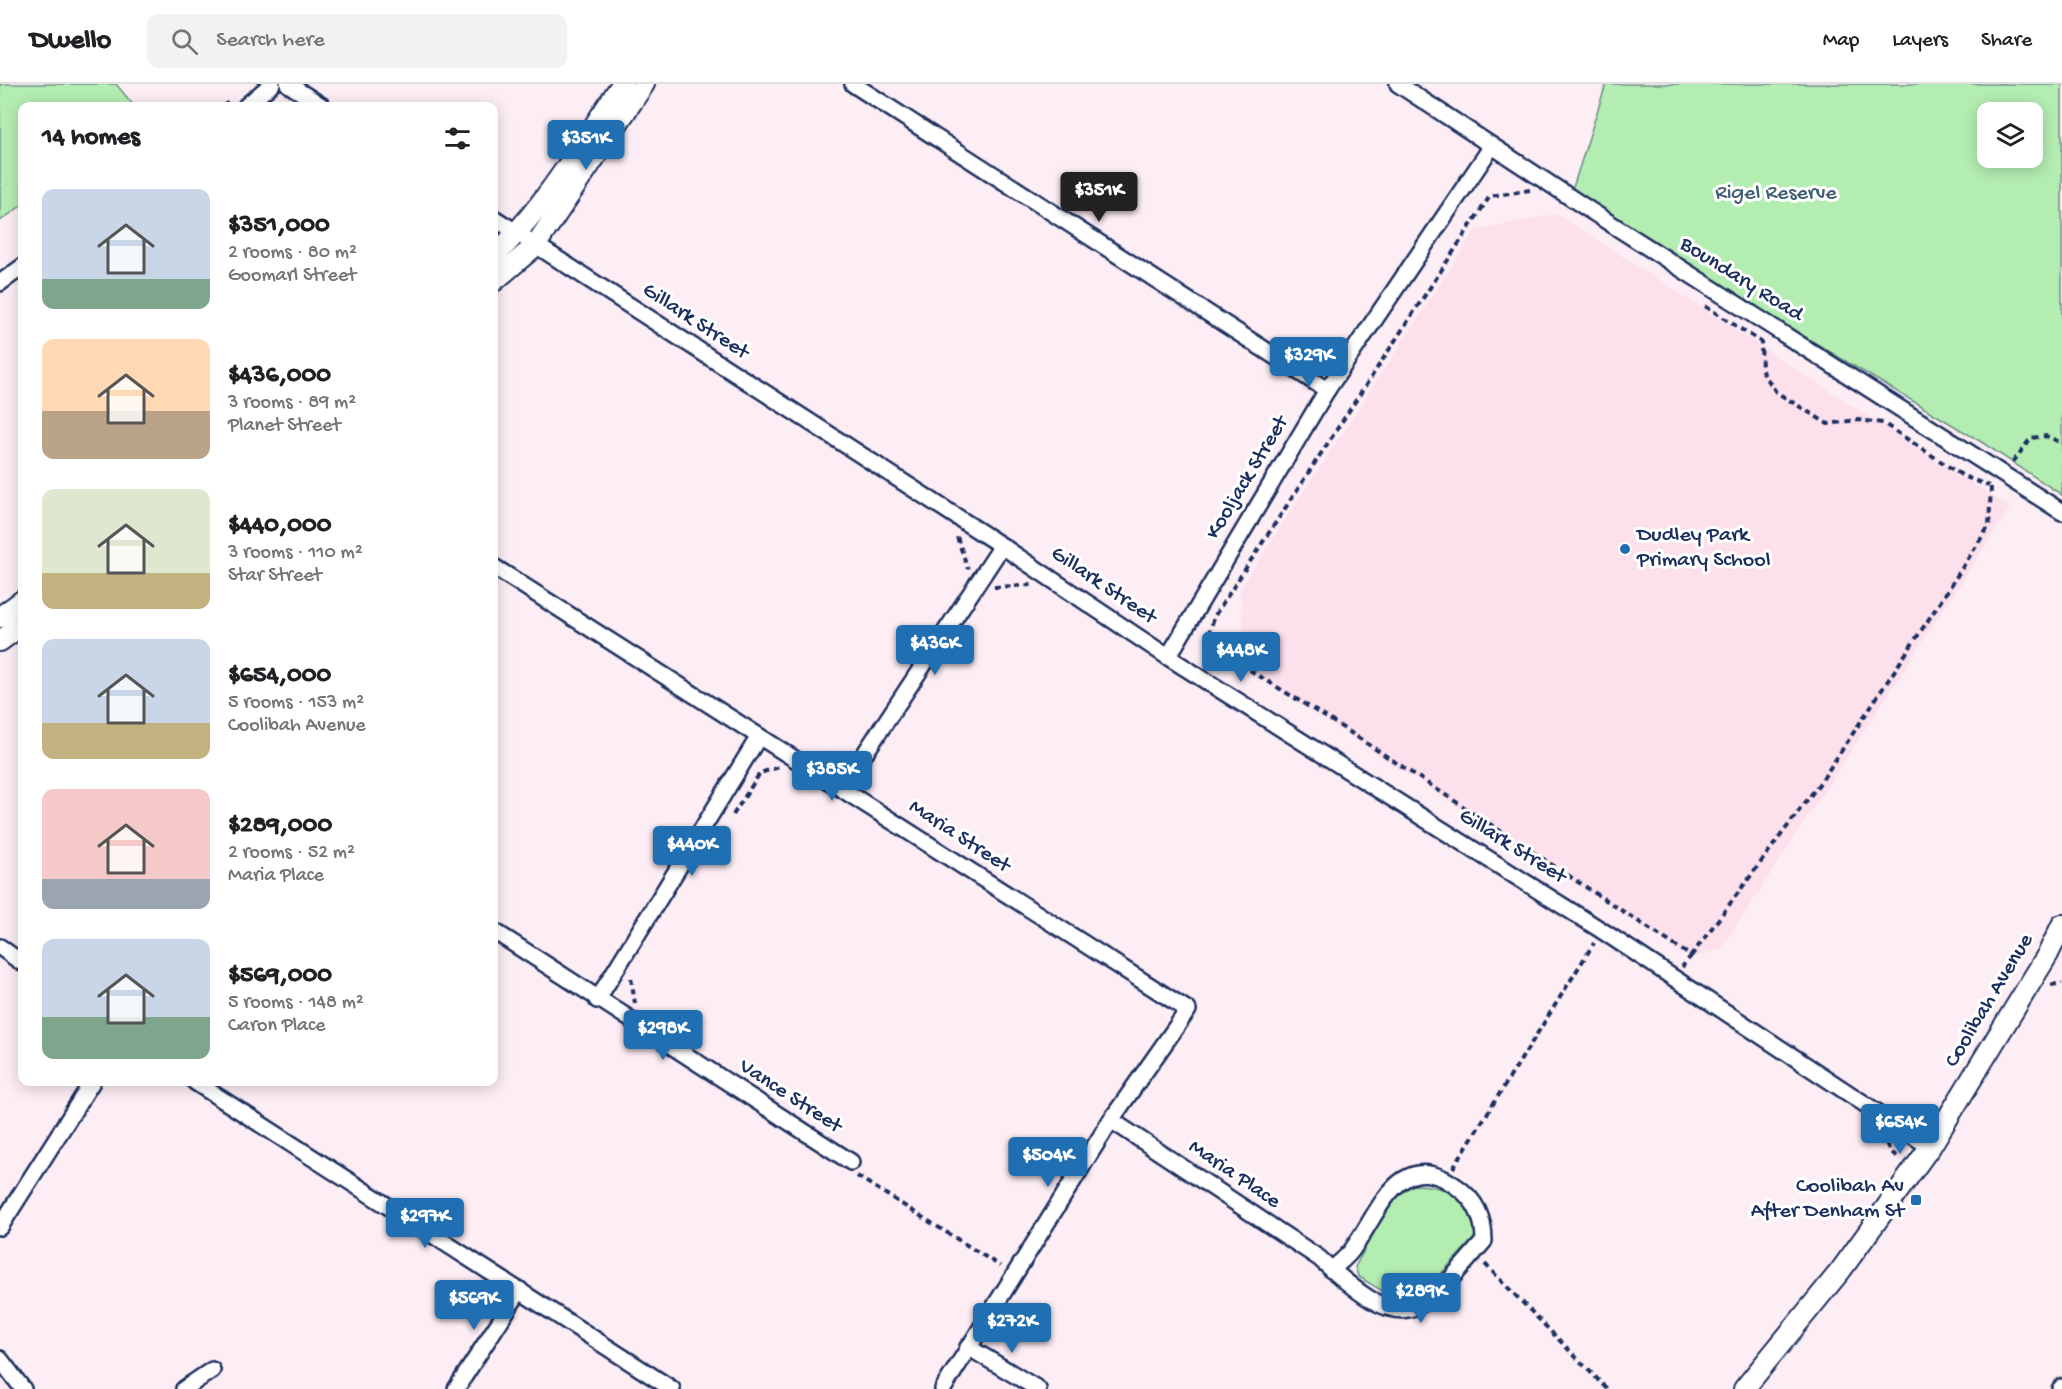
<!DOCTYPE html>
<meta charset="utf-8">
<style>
body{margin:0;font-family:"Gochi Hand",sans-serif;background:#f2f2f2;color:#202124;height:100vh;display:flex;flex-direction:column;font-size:22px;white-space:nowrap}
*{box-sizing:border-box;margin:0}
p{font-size:20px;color:#757577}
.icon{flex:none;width:33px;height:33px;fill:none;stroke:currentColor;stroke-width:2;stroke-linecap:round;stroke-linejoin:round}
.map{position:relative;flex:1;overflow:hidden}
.side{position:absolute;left:18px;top:18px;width:480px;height:984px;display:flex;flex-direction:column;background:#fff;border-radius:12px;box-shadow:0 3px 15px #0003}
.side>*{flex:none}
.fabs{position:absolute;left:1977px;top:18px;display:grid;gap:12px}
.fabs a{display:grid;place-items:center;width:66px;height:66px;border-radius:12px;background:#fff;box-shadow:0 3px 15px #0003;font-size:30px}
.price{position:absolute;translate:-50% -51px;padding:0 14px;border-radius:6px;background:#1f6fb2;color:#fff;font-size:20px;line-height:39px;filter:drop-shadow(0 2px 3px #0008)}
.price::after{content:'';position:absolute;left:50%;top:36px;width:18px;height:14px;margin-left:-9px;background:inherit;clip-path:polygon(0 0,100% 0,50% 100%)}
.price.selected{background:#222;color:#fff}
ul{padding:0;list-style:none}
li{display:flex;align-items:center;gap:18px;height:150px;padding:0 24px}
li span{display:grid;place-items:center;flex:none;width:168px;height:120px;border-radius:12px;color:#555}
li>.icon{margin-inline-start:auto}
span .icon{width:72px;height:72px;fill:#fffc;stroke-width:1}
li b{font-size:26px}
h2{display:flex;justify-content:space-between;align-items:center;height:72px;padding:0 24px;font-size:26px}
header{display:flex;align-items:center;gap:36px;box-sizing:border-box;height:84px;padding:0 30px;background:#fff;border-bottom:2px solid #e0e0e0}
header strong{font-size:28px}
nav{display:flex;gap:33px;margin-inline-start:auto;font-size:21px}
.search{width:420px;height:54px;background:#f2f2f2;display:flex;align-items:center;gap:15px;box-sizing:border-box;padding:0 21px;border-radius:12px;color:#757577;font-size:22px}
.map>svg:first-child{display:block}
</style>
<header>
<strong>Dwello</strong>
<div class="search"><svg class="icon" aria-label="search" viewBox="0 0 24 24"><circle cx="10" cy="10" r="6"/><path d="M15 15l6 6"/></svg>Search here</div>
<nav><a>Map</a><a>Layers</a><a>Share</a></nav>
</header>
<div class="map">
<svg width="2062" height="1305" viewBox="0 0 2062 1305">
<rect width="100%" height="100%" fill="#fdedf4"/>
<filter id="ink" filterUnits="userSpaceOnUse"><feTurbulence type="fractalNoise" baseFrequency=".0167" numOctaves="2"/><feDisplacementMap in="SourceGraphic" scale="12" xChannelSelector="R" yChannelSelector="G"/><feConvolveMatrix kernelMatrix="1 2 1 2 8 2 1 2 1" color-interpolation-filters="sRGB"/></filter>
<g filter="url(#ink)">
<!-- built -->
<polygon fill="#fce0ec" points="1557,130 2010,424 1721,865 1691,874 1248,586 1240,505 1476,146"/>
<!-- green -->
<g fill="#b4edb1" stroke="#688e88" stroke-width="1.5" fill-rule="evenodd">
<polygon points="0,0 116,0 134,22 22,22 22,121 0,137"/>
<path d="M1606,0H2062V411L1983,359L1570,113ZM1988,28H2032V74H1988Z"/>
<path d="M1414,1101C1448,1101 1476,1116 1475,1153L1425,1207C1402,1224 1379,1205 1358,1192L1355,1183C1368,1160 1390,1111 1414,1101Z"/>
</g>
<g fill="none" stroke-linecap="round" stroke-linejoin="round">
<!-- minor casing -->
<g stroke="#1b2f5e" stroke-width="20">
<g id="minor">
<polyline points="288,0 322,22"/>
<polyline points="853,0 1327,306"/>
<polyline points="1398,0 1591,127 2062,428"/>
<polyline points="246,22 272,0"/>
<polyline points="494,134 1002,462 1168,573 1601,846 1930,1063"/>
<polyline points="0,199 22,183"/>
<polyline points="494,483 1188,926 1111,1036 943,1305"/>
<polyline points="1168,573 1327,306 1492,62"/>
<polyline points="842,704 1002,462"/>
<polyline points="494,847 851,1078"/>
<polyline points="0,863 22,879"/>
<polyline points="597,916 758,654"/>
<polyline points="195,998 672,1305"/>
<path d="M1111,1036L1319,1174C1404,1252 1415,1238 1484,1157C1484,1134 1476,1116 1457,1103C1400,1061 1380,1127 1354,1163C1349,1172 1339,1179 1331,1186"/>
<polyline points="0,1143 92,998"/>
<polyline points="968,1263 1038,1305"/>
<polyline points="0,1275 23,1305"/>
<polyline points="184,1305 212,1286"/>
<polyline points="456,1305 520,1206"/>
<polyline points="2060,1305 2062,1303"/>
</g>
</g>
<!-- tertiary casing -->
<g stroke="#1b2f5e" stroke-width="24">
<g id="tertiary">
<path d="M494,172C546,122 582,59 622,0"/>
<polyline points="494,197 535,162 644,0"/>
<polyline points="0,533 22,517"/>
<polyline points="0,557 22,541"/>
<polyline points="1744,1305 1841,1186 1930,1063 2048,870 2062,841"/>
</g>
</g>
<!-- path -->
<g stroke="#1b2f5e" stroke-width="4" stroke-dasharray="6 4.5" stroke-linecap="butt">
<polyline points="223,22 230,17"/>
<polyline points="276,22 286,22"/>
<polyline points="1530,106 1490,112 1215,531 1209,548 1211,562 1348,647 1691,872 1682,883"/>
<polyline points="1705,222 1761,258 1762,287 1776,308 1828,340 1857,336 1883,339 1963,392 1989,402"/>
<polyline points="2013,378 2031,354 2046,352 2062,359"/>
<polyline points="957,453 968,485"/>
<polyline points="994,503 1032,501"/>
<polyline points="818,671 845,670"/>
<polyline points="733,731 760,689 779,683"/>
<polyline points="1691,872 1822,696 1946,509 1989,442 1991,403"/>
<polyline points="631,894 635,919"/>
<polyline points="2051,901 2062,899"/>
<polyline points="1881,1051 1891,1068 1900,1075"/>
<polyline points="1453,1084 1594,859"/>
<polyline points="857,1092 1000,1182"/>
<polyline points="1485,1180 1607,1305"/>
</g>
<!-- minor -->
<use href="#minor" stroke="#fff" stroke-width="15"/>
<!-- tertiary -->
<use href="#tertiary" stroke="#fff" stroke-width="20"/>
</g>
</g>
<!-- markers -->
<g fill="#1f6fb2" stroke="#fff" stroke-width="2">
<circle cx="1625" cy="465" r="6"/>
<rect x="1910" y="1110" width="12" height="12" rx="3"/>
</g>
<g text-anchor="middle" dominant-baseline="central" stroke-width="6" stroke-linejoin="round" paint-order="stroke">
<!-- park labels -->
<g font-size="22" fill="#415e73" stroke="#fff">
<text x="1776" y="110">Rigel Reserve</text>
</g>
<!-- street labels -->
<g font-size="22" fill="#1b2f5e" stroke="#fff">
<text transform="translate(1741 196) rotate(32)">Boundary Road</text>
<text transform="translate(695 238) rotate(33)">Gillark Street</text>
<text transform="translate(1248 394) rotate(-59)">Kooljack Street</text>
<text transform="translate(1103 502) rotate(34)">Gillark Street</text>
<text transform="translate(959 753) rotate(33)">Maria Street</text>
<text transform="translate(1512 763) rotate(32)">Gillark Street</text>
<text transform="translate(1990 917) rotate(-59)">Coolibah Avenue</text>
<text transform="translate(790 1013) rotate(33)">Vance Street</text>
<text transform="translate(1234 1091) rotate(34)">Maria Place</text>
</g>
<!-- poi labels -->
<g font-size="22" fill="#1b2f5e" stroke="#fff" text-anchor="start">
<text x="1637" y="452">Dudley Park<tspan x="1637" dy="25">Primary School</tspan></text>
<text x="1904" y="1103" text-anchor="end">Coolibah Av<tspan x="1904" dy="25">After Denham St</tspan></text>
</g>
</g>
</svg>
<div class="fabs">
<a><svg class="icon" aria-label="layers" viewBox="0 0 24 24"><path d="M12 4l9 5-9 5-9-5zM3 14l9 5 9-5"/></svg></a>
</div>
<b class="price" style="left:586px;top:87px">$351K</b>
<b class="price selected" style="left:1099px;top:139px">$351K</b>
<b class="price" style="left:1309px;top:304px">$329K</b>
<b class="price" style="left:935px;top:592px">$436K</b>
<b class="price" style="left:1241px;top:599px">$448K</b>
<b class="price" style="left:832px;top:718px">$385K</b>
<b class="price" style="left:692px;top:793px">$440K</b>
<b class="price" style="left:663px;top:977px">$298K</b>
<b class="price" style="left:1900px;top:1071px">$654K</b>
<b class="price" style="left:1048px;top:1104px">$504K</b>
<b class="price" style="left:425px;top:1165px">$297K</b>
<b class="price" style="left:1421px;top:1240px">$289K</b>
<b class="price" style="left:474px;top:1247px">$569K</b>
<b class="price" style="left:1012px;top:1270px">$272K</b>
<section class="side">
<h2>14 homes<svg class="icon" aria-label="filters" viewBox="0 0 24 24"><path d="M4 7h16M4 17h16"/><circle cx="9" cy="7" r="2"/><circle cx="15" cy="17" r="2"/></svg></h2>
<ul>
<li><span style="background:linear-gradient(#c9d6e8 75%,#7fa58c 0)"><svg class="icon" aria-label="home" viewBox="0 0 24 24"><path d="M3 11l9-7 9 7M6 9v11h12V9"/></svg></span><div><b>$351,000</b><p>2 rooms · 80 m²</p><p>Goomarl Street</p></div></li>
<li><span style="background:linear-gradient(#ffd9b3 60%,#b9a48a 0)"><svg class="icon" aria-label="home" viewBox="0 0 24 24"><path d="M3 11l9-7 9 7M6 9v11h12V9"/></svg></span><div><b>$436,000</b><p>3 rooms · 89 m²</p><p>Planet Street</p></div></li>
<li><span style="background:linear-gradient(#dfe7d0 70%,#c2b280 0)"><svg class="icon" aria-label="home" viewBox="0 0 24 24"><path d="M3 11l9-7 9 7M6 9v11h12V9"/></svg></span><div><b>$440,000</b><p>3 rooms · 110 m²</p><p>Star Street</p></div></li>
<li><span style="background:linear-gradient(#c9d6e8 70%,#c2b280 0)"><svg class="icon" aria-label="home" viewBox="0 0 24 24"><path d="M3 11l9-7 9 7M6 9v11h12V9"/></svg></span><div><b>$654,000</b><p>5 rooms · 153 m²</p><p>Coolibah Avenue</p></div></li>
<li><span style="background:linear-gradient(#f6c9c9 75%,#9aa5b1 0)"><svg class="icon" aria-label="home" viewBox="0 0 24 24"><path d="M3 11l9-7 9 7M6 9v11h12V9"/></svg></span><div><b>$289,000</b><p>2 rooms · 52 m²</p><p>Maria Place</p></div></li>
<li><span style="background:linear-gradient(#c9d6e8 65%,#7fa58c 0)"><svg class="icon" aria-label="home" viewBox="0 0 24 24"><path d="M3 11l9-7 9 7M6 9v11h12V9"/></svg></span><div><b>$569,000</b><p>5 rooms · 148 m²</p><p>Caron Place</p></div></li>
</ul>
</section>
</div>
